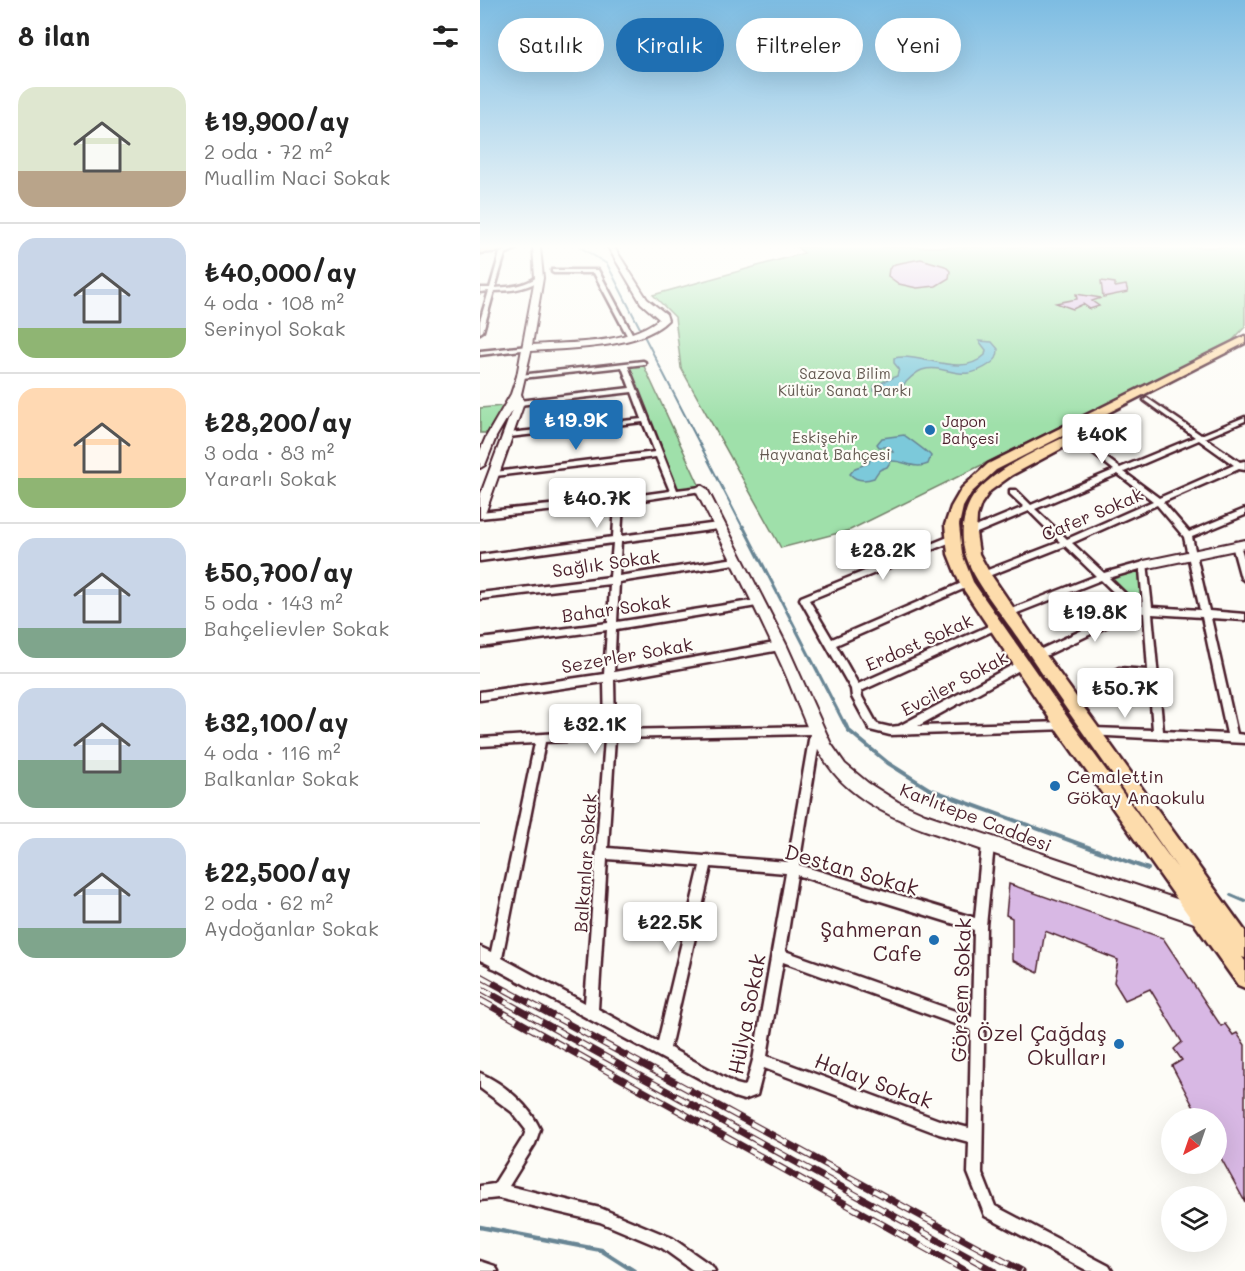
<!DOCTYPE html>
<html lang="tr">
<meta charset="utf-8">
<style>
body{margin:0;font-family:Mali,sans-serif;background:#f6f6f6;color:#222;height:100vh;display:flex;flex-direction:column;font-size:22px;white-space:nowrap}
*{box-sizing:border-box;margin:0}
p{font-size:20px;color:#767676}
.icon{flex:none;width:33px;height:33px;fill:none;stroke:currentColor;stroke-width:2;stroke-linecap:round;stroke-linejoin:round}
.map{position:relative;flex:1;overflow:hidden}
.details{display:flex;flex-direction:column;background:#fff;width:480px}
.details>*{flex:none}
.hud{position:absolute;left:18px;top:18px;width:570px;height:54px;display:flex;gap:12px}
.needle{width:39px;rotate:220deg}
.fabs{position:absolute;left:681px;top:1108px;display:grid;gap:12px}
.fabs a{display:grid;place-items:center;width:66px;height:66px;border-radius:50%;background:#fff;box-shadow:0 6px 24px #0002;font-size:30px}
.price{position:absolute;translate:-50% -51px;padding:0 14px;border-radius:6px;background:#fff;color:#222;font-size:20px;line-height:39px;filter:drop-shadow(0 2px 3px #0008)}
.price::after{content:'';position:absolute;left:50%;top:36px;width:18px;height:14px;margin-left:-9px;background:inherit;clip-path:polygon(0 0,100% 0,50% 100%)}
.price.on{background:#1f6fb2;color:#fff}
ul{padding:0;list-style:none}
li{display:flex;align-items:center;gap:18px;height:150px;padding:0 18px}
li+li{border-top:2px solid #e0e0e0}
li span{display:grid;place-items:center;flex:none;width:168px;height:120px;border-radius:18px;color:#555}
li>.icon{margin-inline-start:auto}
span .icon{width:72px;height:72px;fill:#fffc;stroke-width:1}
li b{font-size:26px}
h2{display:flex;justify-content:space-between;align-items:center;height:72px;padding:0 18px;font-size:26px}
.pill{padding:0 21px;border-radius:27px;background:#fff;box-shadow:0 6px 24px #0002;font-size:21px;line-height:54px}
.pill.on{background:#1f6fb2;color:#fff}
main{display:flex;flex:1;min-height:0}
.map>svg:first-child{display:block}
</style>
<main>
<section class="details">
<h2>8 ilan<svg class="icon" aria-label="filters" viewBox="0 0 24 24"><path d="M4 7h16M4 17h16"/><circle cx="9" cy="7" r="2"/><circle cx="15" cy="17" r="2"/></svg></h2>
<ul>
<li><span style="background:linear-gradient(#dfe7d0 70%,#b9a48a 0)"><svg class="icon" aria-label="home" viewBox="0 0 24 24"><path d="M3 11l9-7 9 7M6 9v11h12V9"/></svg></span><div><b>₺19,900/ay</b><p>2 oda · 72 m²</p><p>Muallim Naci Sokak</p></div></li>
<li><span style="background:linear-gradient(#c9d6e8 75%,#8fb573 0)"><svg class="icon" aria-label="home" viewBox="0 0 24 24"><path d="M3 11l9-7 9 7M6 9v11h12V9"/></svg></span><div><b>₺40,000/ay</b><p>4 oda · 108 m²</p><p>Serinyol Sokak</p></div></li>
<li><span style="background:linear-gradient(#ffd9b3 75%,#8fb573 0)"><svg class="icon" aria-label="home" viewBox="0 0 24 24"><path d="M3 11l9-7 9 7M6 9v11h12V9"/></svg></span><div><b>₺28,200/ay</b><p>3 oda · 83 m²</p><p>Yararlı Sokak</p></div></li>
<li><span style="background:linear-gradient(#c9d6e8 75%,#7fa58c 0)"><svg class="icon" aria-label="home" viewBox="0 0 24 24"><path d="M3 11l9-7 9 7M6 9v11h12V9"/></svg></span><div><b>₺50,700/ay</b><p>5 oda · 143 m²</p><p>Bahçelievler Sokak</p></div></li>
<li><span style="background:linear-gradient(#c9d6e8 60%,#7fa58c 0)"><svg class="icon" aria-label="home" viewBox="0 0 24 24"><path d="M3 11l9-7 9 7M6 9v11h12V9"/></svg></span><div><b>₺32,100/ay</b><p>4 oda · 116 m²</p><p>Balkanlar Sokak</p></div></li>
<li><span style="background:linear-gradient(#c9d6e8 75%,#7fa58c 0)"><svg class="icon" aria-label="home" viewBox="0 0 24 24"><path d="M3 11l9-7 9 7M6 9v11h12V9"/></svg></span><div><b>₺22,500/ay</b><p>2 oda · 62 m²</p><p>Aydoğanlar Sokak</p></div></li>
</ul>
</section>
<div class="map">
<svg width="765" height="1271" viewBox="0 0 765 1271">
<rect width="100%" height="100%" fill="#fdfcf7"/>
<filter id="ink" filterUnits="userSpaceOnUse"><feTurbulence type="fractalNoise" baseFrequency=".0167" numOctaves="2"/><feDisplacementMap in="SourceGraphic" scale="12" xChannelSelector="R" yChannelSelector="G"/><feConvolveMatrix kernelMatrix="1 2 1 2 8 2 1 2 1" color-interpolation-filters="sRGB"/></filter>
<g filter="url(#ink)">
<!-- green -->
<g fill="#9fe0aa" stroke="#74806a" stroke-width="1.5">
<polygon points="316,247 765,247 765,327 751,342 370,530 301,548 201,368 195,317 173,295 324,253"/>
<polygon points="163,364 216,478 220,487 196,490 148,367"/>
<polygon points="23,406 11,433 0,433 0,408"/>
<polygon points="659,570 663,603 658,604 632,578"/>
</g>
<!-- water -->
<g fill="#7cc9da" stroke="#688594" stroke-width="1.5">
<path d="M499,341L512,342L518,349C518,357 516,360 510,364C480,385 467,363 442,370C425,376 421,400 394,391V386L417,376L419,369L414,363V358C443,352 480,379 505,355L506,350Z"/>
<path d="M424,435C428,438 449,453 451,456L448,464C434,470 424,460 411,461L407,467C398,470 399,470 394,478C385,481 376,481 370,474L375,468L389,463L391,457L413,452L409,447H399L397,444L402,438Z"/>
</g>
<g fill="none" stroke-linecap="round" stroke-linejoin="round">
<!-- stream-far3 -->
<polyline stroke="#688594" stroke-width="2" points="100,247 127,264 263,528"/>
<!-- stream-far2 -->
<polyline stroke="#688594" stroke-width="3" points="263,526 364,723"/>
<!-- stream-far1 -->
<g stroke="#688594" stroke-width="4">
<polyline points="364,721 368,730 408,763 449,789 668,869"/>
<polyline points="751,895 765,901"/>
</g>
<!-- stream -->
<polyline stroke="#688594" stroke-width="4.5" points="0,1227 121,1250 154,1271"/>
</g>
<!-- building -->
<g fill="#d8b8e4" stroke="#4a1f2b" stroke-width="1.5">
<polygon points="441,259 465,266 470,271 469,278 456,286 437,288 419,284 408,276 409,269 415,264"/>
<polygon points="621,281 635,283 635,287 646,285 648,292 623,297"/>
<polygon points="596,294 621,298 612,301 619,306 610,309 603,304 593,309 576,303 597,299"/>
<polygon points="529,884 683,938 741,1026 745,1024 753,1035 757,1033 765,1045 765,1202 736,1149 736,1119 720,1119 692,1066 702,1060 694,1049 702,1042 670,989 645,1000 634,982 638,960 565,931 558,973 532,960 532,918 526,915"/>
</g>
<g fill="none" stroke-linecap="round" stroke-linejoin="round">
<!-- street casing -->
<g stroke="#4a1f2b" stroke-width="5">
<g id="street">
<path d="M34,247H40L25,254L15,288C31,287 44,286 57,277L62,278C48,289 31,291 14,291L3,331L0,333V321L9,291L0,292V288H10L20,253Z"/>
<polygon points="72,270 118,270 154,337 153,338 148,337 114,273 74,273 72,272"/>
<polygon points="48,346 51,348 50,349 0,355 0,351"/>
<path d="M163,361L165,362V364L148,366L197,490L221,487L225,489L221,491L143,503L141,536L238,523L242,526L238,529L141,542L139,576L255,558L259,561L255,564L139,582L137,622L277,600L281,603L277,606L136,629L134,672L300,642L303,643L305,646L303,649L300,650L134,680L135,730L336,726L340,727L341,730L319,865L495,918L502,845L504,841L508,840L512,841L514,845L506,926L502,1173L515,1206L629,1266L632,1271H608L505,1216L488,1173L489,1142L459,1134L284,1068L277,1095L264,1100L254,1097L16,969L11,967L10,965L0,960V947L11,952L55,743L0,746V738L125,730L124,682L0,700V692L124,674L127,630L0,647V639L128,623L130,584L0,599V593L130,577L133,543L0,561V555L133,537L135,504L0,518V512L139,498L190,491L176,457L15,476L11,474L15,472L175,452L163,422L29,437L26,435L29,433L162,419L152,392L39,405L36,403L39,401L150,388L142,367L42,378L39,376L40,375ZM330,734L308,862L231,856L227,855L224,856L128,848L135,738ZM125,739L105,1003L22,958L65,742ZM127,859L220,866L178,1042L118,1009ZM231,867L306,873L273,1060L266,1085L264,1086L256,1084L190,1048ZM317,875L494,930L492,1017L305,951ZM303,962L491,1030L489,1128L459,1120L287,1056Z"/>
<path d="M667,398L721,435L765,417V421L725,438L760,462L765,461V470L759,469L683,502L709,532L765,509V515L712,537L729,611L765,614V620L731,618L757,734L765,735V743L608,735L607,732L608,729L612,728L673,730L669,678L640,676L607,693L604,694L601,693L599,690L601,687L639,668L668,670L664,613L657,612L561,658H555L553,655L555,652L650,608L621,580L532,615H526L525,613L526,611L616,576L585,546L506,577H500L499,575L500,573L580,542L549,511L492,535H486L485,533L486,531L544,507L530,494V490H536L551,505L634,470L593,438V436H597L640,468L715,437L665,401L664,400ZM719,440L754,465L679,498L644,472ZM638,474L673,501L587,539L555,509ZM677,505L704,537L720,610L672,607L667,563L664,562L624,573L592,543ZM660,569L663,606H658L629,578ZM672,614L722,617L747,734L683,731Z"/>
<polygon points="473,535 476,536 477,538 476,540 329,600 352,639 484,582 490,582 491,584 490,586 356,645 378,684 513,624 519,624 520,626 519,628 381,691 382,697 397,724 410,727 419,726 542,660 545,661 547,664 545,667 438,726 584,722 588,723 589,726 588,729 410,735 390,730 372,697 371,689 320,599 321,597"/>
<path d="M756,542C765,549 765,569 765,581L761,578L752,545Z"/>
<path d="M0,1073C23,1083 50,1106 60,1129L55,1144L29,1186L120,1208L192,1238L232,1266L235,1271H214L182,1248L120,1222L18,1198L0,1200V1186L14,1184L44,1136L46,1130L32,1112L0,1088Z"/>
<polygon points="0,1261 15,1266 18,1271 0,1271"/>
</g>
</g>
<!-- secondary casing -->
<g stroke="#4a1f2b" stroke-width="4">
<g id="secondary">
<path d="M53,247H60L63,278L52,345C93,342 145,345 179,319L161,303L128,247H134L167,299L186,314L188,320C160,349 90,348 51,351L41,394L44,403L6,511L0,515V496L32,410L16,437L5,465L0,468V451L6,437L31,394L37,376L55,278Z"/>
<path d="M221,485L227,489L307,646L351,744L365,764L388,783L418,802L445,814L720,907L726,910L729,916L726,922L720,925L442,829C411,817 375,799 354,773C329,742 318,701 302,666C275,606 245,548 215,489Z"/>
<polygon points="765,540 765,548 664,569 658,565 664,561"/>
</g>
</g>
<!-- primary casing -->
<g stroke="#4a1f2b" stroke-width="5">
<path id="primary" d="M765,336V343L516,470L491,493L483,507L479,525L482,554L493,582L590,721L698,869C645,792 590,715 538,638C522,614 493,581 485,553C481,538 482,519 489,504C505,469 581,440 616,422H624V426L532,475L510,491L501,504L497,516L496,533L499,554L509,572L563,651L765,931V958L762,957L765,961V988L758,985L578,731L480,584L468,554L465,525L471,507L482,488L508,464Z"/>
</g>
<!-- highway casing -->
<g stroke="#4a1f2b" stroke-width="5">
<polygon id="highway" points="0,247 37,247 32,250 0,253"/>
</g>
<!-- street -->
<use href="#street" fill="#fdfcf7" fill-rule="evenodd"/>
<!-- secondary -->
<use href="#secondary" fill="#fdfcf7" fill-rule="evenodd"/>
<!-- primary -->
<use href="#primary" fill="#fddcac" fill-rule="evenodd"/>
<!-- highway -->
<use href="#highway" fill="#fddcac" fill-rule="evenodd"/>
<!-- rail casing -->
<g stroke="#4a1f2b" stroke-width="7">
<g id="rail">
<polyline points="0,976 542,1271"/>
<polyline points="0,988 514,1271"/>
<polyline points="0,1000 486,1271"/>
</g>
</g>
<!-- rail -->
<use href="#rail" stroke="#fdfcf7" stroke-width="4.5" stroke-dasharray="14" stroke-linecap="butt"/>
</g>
</g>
<!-- sky -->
<linearGradient id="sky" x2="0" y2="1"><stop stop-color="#7dbce2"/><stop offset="0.58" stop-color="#fefefb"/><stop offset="1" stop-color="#fefefb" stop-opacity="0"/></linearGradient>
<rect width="765" height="425" fill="url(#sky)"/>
<!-- markers -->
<g fill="#1f6fb2" stroke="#fdfcf7" stroke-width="2">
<circle cx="450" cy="430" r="6"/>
<circle cx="575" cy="786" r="6"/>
<circle cx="454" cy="940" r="6"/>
<circle cx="639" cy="1044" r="6"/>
</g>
<g text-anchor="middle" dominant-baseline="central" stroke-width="4.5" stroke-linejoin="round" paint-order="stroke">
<!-- far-park labels -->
<g font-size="15" fill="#645951" stroke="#fdfcf7">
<text x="365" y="373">Sazova Bilim<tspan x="365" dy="17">Kültür Sanat Parkı</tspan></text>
<text x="345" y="437">Eskişehir<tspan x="345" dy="17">Hayvanat Bahçesi</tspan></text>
</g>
<!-- far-poi labels -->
<g font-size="15" fill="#4a1f2b" stroke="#fdfcf7" text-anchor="start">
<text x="462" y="421">Japon<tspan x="462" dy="17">Bahçesi</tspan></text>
</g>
<!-- street labels -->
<g font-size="18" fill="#4a1f2b" stroke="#fdfcf7">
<text transform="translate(612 514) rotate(-23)">Cafer Sokak</text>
<text transform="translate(126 563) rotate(-8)">Sağlık Sokak</text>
<text transform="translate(136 608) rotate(-8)">Bahar Sokak</text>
<text transform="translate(439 642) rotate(-24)">Erdost Sokak</text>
<text transform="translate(147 655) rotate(-10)">Sezerler Sokak</text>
<text transform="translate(474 683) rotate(-28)">Evciler Sokak</text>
<text transform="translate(496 817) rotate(21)">Karlıtepe Caddesi</text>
<text transform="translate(105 863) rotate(-86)">Balkanlar Sokak</text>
</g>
<!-- poi labels -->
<g font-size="18" fill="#4a1f2b" stroke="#fdfcf7" text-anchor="start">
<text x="587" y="776">Cemalettin<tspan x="587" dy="21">Gökay Anaokulu</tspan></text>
</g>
<!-- near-street labels -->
<g font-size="21" fill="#4a1f2b" stroke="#fdfcf7">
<text transform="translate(372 869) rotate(16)">Destan Sokak</text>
<text transform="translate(480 990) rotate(-88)">Görsem Sokak</text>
<text transform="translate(266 1014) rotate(-79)">Hülya Sokak</text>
<text transform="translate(394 1080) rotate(20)">Halay Sokak</text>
</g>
<!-- near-poi labels -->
<g font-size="21" fill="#4a1f2b" stroke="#fdfcf7" text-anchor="end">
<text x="442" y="928">Şahmeran<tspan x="442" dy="24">Cafe</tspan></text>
<text x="627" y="1032">Özel Çağdaş<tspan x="627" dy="24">Okulları</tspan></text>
</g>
</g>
</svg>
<div class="fabs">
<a><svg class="needle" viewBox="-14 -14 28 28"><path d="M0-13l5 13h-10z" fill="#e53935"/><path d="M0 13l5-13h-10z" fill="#767676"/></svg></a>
<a><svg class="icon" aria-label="layers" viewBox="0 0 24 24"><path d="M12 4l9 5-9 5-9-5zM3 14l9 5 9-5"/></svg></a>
</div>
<b class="price on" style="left:96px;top:451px">₺19.9K</b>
<b class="price" style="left:622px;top:465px">₺40K</b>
<b class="price" style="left:117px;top:529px">₺40.7K</b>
<b class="price" style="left:403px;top:581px">₺28.2K</b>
<b class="price" style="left:615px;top:643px">₺19.8K</b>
<b class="price" style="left:645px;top:719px">₺50.7K</b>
<b class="price" style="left:115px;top:755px">₺32.1K</b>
<b class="price" style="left:190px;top:953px">₺22.5K</b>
<div class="hud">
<a class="pill">Satılık</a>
<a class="pill on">Kiralık</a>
<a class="pill">Filtreler</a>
<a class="pill">Yeni</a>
</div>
</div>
</main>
